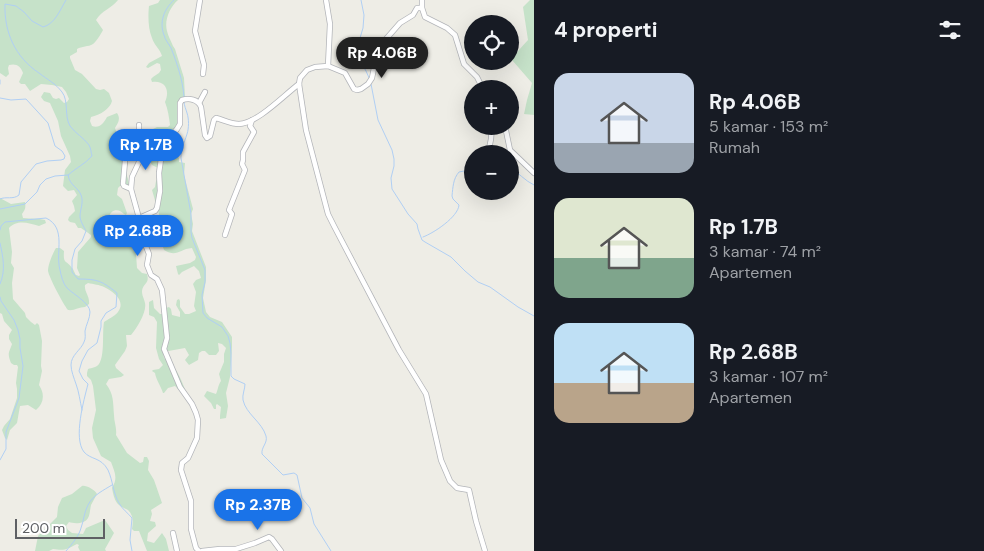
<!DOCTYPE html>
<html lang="id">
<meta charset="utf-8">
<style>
body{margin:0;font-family:"DM Sans",sans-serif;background:#242831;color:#f1f3f6;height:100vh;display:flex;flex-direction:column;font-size:19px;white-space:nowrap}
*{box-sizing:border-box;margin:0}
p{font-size:16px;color:#9ea1a6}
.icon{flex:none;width:28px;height:28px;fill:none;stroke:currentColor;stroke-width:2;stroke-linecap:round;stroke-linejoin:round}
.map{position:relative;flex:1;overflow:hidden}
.details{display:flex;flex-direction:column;background:#171b24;width:450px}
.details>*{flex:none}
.fabs{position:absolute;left:464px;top:15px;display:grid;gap:10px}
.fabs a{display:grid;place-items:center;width:55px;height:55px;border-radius:50%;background:#171b24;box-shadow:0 5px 20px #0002;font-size:25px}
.scale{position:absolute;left:15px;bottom:12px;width:90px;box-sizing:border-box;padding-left:5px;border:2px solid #5e6064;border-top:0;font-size:14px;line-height:18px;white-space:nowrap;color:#5e6064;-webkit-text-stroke:4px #fff;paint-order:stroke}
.price{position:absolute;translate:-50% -42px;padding:0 11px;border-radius:18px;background:#1a73e8;color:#fff;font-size:16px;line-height:32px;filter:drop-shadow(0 1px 2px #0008)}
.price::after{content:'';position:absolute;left:50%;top:30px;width:15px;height:11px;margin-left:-8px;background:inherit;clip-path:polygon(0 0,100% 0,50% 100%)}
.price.active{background:#222;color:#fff}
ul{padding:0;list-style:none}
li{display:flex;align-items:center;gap:15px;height:125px;padding:0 20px}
li span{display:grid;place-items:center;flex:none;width:140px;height:100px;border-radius:15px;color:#555}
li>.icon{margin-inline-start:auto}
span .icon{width:60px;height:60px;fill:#fffc;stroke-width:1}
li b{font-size:21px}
h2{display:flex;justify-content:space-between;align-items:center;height:60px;padding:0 20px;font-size:21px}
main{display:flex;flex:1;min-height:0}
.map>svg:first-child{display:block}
</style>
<main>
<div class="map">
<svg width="534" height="551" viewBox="0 0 534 551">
<rect width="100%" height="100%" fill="#eeede6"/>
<!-- green -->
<g fill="#c6e2c9">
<path d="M0,0H118C112,8 101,11 96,20L103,30C101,34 96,42 93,44C88,47 82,46 77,49V52L70,56V58L75,70L82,74L96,89L100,90L104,89L109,93L112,101C110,109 100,115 91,117L90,121L92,126C99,129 104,123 107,117L117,113C121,119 118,123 115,128L116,131V140L120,141L125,137L130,141L132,150L129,153L126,173L128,179L129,186H120L118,188L117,195L122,199L127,213L126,215L124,214C119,208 110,209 109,218C109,223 110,230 110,235L113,237L121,238C126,234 123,230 132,231V248L136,254L137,268L142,273L147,274C150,284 143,283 142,291C142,296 144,298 145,303C147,312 137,328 131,335H126L127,346L125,351L115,365L116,368L124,375L121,377L109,379L106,384C114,394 113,403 114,415C114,422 117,428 116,435L127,453L140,463L143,462L144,457H147L149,461L148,470L154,480L162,503L151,510L152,514L150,521L155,522L156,526L148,533L147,541L154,543L162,533L166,539L169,551H147L139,531H134L132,529C133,522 134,516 128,510C125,508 120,507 117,503C114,499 113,493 112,488C118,478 115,473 111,462L101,456L93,438L92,428L96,410L93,386L91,380L87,376V373L88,369C92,368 97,367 99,364C105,355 102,333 104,322C108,319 114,317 118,312C126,301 114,292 104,287C100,285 93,284 88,283L85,285C84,292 90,296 89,304L85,307C79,307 74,311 68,310C63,304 49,277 48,271C48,264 53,253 56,248H60L64,251C63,265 66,259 72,268C73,268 75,274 76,275L79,276L80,275L77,268L78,252L91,237V235L81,228H78L75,223L70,222L68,220L69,217L75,211L74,206L72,201L77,195L74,190L68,191L63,186L65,170L71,162L70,156L61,136L58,121L50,103L44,101L41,97L44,92L50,93L53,98L56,99L59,98L64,103L67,102L69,99L66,92L62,87L52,85L41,84L30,91L25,84H21L19,82L23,73C21,66 16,63 9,65L8,68L9,74L6,77L0,73Z"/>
<path d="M160,0H178C170,7 164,20 167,31C168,36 171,41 173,46L175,49L184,78L185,97L181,99L183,112L172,138L176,140L178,143L165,147C165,141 165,139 161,135H157L155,140L154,153L156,155H176L179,158V162L185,163L184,175L193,209L191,214L193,224L192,231L206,267V280L203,298L206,312L210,317L222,322L232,337V347L230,377L226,393L228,406L226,418L220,419V416L221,407L217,404L216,405V409H214L211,403L204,396L207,391L216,394C218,390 218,385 221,381L219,374L224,362V354L226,348L222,344L218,343L219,351L216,355H209L205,351H202L199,353L198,360L189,365L185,360L189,355L185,348L163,352L164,358C176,365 181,379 186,392L182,393L175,386L168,388L164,393H163C161,386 156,380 155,373L152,371L153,370L159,369L163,365L159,359L156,348L157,322L154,317L149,315V302L153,300L154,308L160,314H167L166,308L169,307L171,309L172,315L180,317V312L176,305L177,300L179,299L180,301V307L185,314H189L196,311L194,306L196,292L193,284L196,280L201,278L199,271L194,266L182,272L179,275L178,274L176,266L190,263L195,260L196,257L192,248C179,249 177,258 164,250L163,247L164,244L161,234L159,214L152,190L155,187L156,181L158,178V168L152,165L149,159V144L151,138L150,133L151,130L157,127H168L170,125C169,117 168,110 165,102C170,91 166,80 152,82L151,79L153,77L159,73L161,70L160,64L157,63L148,68L146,67L149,63L162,56C160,49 154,45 152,38C148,29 148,15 149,6L158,3Z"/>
<polygon points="530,0 534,0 534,115 524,114 527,100 532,83 512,60 518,51 528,40 523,7"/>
<path d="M0,198L11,204L25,202C26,208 25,210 22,214L23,218C31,219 38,218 45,220L46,223L39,226C29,223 17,219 9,228L12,252L11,263L14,268L12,283L13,299L25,313L26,317L31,322L35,325L37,323L39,325L42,341L41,366L42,371L39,385C45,394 44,403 36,410L28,405L20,406L17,423L10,430L7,440L5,438L2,430L4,426L10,419L17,398V389L16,383L18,367L17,365H14L11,363C7,353 9,353 12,344L9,339V335L12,330L4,321L2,314L0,313Z"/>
<path d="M82,486C86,485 95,490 97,494C95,498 93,501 91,505C90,509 90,515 88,518C85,524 74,524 69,522L66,526L68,530L72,533L83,534L86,528L105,520L114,533L105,549L106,551H80L78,547L79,545L77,544C67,549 65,551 53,549L49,551H35L38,536L57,517L58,507L62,498L72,494Z"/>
</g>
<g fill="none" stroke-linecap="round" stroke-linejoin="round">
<!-- stream -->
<g stroke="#b0cff4" stroke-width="1">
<path d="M66,0C60,10 55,24 43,27L32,21L24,12L16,6L5,4C4,32 15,57 39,73C48,80 55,83 62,92C69,101 64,116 70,126C75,133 84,138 89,145C91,148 91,153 92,156C85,164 76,168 68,175C70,186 78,187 81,195C84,202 80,210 80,216C80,221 84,227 86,231L82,241L75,249L72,260V272L78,279C98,279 102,281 117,293L116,307L106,313L101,321V327L97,343L88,350L82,361L79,371L83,379L88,384C84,400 73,438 84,452C91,460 101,457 108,470C113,481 113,493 119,503C122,509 128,513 132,518L130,540L132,551"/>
<path d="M174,0C164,9 159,22 164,35C165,40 169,44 171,48C177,63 183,81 184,97"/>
<polyline points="361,0 364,15 363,28 357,48 356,54 366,71 370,80"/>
<polyline points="0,80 0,84"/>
<polyline points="371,84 378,120 392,150 394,159 394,166 391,178 392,189 408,214 417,224 418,229 422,240 425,242 451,257 465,271 478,282 490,287 518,307 534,316"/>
<path d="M0,98L11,100L26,99L48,123L55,146L62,151L65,156L64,159L61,160L47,161L36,164L21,182L19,195C13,200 6,196 0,199"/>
<path d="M184,101C184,106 186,109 187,113C189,119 189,128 187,134C184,144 181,147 181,158L191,214V232L192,238L205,270V282L202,295L203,313L207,318L222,327L228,336L230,343L231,353V376L234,379L245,384C245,389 242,395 243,400C246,414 262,422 266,436C268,443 261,447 262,454L283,475L294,473L297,475L302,498L310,508L314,524L331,551"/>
<path d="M510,168C518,172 525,181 534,185"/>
<polyline points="0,209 25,204 37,192 40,185 46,179 55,176 68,175"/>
<path d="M0,230L1,226L5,222L46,218C67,228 55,252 60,270C61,275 63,284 67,288C73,294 90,303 90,312C90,318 86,325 85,331C85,335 86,338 84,342C81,350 71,355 71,365C71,371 74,378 76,384C79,392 80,401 82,410"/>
<path d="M423,237C434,233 458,217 459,205L453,199L452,196C453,187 453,179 459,172L464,171L472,178"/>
<path d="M0,243C3,257 6,270 0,284"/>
<polyline points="0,297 1,301 14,320 18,330 20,339 20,348 23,366 19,398 6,432 6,449 0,460"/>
<path d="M66,551C72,544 79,536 81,528C84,520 84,512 88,505C93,495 104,490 112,485"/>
</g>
<!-- minor casing -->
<g stroke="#b3b5b9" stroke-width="6">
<g id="minor">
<polyline points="200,0 195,31 204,65 203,74"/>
<polyline points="326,0 330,24 328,66"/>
<polyline points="422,0 422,8 425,17 447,28 455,35 464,64 477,77 483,89"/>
<polyline points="422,8 417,8 413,15 400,23 379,47 377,53 372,78 368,84 361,89 357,90 354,89 345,73 328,66 315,67 307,70 300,78 299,84 306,130 328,214 334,226 399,350 426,394 441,460 450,481 457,488 469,490 476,521 485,551"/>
<polyline points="199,103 205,92"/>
<polyline points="505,126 510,150 534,173"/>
<polyline points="488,154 491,139 492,126"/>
<polyline points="125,161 123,184 124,186 131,189"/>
<polyline points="139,218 131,189 132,177 139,162 139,125"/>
<polyline points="225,235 232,214 229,210 245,170 242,164 243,160 243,152 254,132 250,126 252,120"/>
<polyline points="173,533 177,551"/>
<path d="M199,551L196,548L191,529V501L181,470L182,463L188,458L197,438L198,420L196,413L192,404L180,387L164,349L167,338L162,290L157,279L151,275L147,265L149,254L141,234L139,218L155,211L157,208L160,191L159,173L162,152L168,140L177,129L180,124V103L182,100C189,98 198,99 201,107L205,135L207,138L210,136L214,120L216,118C224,120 231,124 239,124C258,123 284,95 299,84"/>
<polyline points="202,551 220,549 236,549 255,543 269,537 272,539 281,551"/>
</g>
</g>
<!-- minor -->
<use href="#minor" stroke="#fff" stroke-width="4.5"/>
</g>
</svg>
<div class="fabs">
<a><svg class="icon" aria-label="locate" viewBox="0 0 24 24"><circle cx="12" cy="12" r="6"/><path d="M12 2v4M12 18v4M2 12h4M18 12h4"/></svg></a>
<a>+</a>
<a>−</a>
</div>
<div class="scale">200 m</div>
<b class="price active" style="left:382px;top:79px">Rp 4.06B</b>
<b class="price" style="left:146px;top:171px">Rp 1.7B</b>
<b class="price" style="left:138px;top:257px">Rp 2.68B</b>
<b class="price" style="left:258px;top:531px">Rp 2.37B</b>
</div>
<section class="details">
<h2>4 properti<svg class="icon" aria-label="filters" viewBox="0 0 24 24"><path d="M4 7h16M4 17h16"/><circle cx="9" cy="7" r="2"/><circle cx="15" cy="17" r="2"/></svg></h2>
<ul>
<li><span style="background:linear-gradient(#c9d6e8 70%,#9aa5b1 0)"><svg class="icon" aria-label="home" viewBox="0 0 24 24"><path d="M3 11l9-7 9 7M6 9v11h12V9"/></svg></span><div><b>Rp 4.06B</b><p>5 kamar · 153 m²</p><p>Rumah</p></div></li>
<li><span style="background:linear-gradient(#dfe7d0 60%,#7fa58c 0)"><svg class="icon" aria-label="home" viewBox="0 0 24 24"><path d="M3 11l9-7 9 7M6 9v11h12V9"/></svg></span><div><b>Rp 1.7B</b><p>3 kamar · 74 m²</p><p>Apartemen</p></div></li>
<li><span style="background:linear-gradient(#bfe0f5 60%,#b9a48a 0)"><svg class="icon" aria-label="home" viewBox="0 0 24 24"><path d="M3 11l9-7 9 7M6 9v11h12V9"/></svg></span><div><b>Rp 2.68B</b><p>3 kamar · 107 m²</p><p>Apartemen</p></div></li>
</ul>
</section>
</main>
